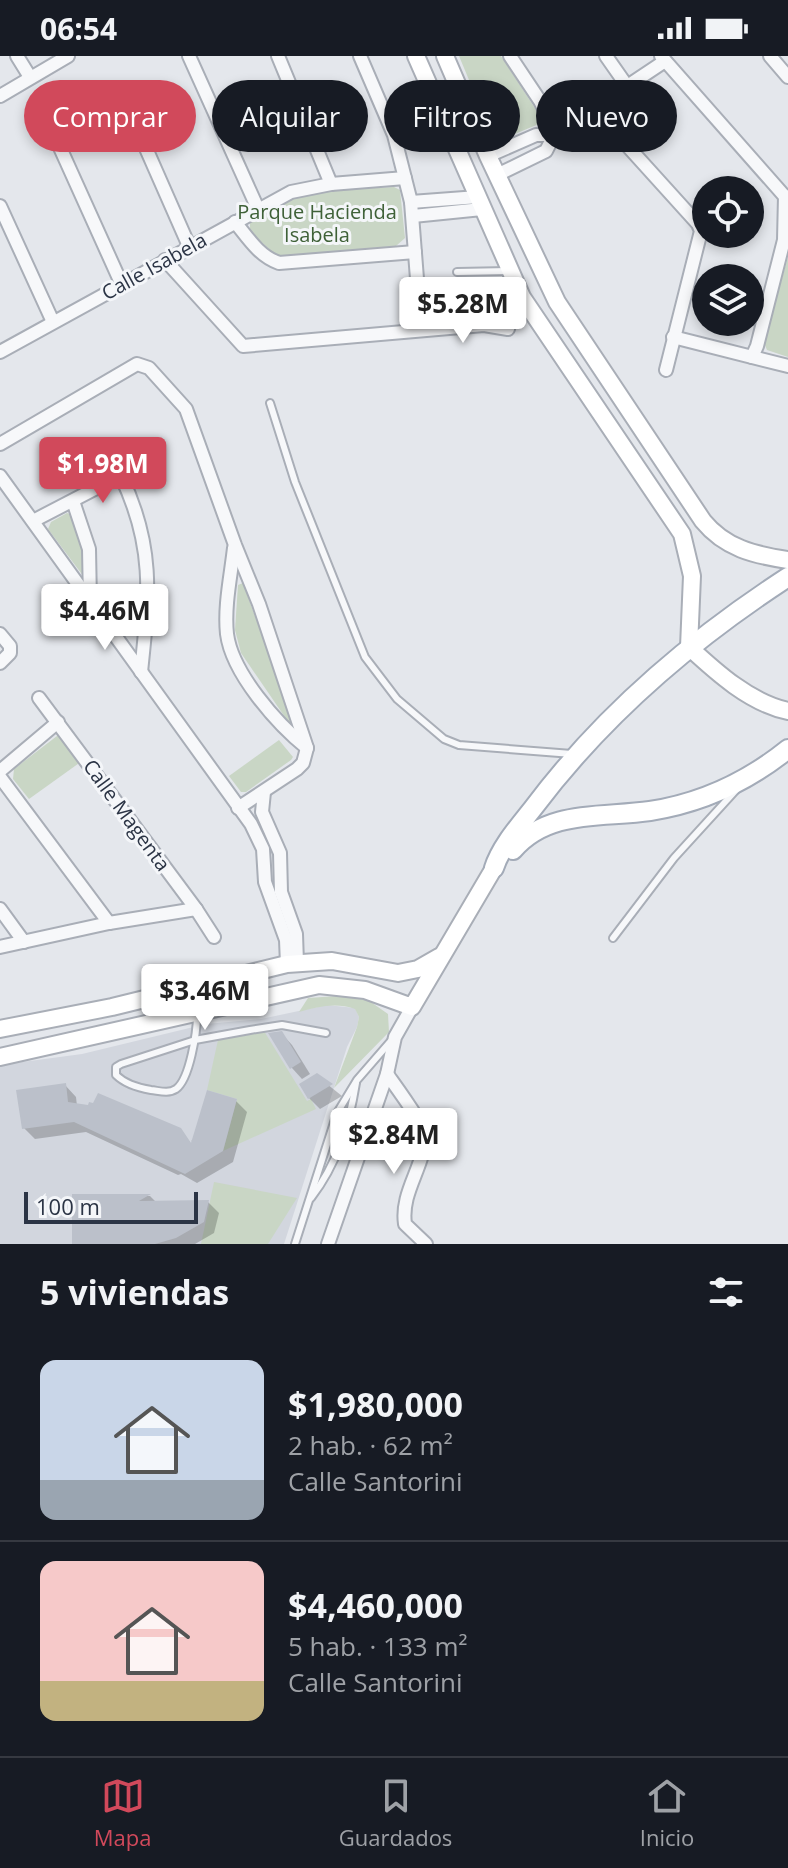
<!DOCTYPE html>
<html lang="es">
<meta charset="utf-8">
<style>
body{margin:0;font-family:"Open Sans",sans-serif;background:#20242c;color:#f1f3f6;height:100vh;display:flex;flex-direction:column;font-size:30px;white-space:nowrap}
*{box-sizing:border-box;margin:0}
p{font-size:26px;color:#9ea1a6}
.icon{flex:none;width:44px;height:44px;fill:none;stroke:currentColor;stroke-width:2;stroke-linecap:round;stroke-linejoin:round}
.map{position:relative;height:1188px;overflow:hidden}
.details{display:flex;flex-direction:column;background:#171b24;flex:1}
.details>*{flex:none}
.top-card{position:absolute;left:24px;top:24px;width:740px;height:72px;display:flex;gap:16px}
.controls{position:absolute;left:692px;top:120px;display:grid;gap:16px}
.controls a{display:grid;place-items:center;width:72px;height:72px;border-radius:50%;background:#171b24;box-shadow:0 4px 12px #0003;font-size:40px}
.scale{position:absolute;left:24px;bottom:20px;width:174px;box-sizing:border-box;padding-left:8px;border:4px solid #2b3445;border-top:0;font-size:22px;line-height:28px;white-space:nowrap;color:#2b3445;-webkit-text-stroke:6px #f4f6f9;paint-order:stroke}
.price{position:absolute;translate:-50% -68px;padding:0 18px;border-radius:8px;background:#fff;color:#222;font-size:26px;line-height:52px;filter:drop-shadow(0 2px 4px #0008)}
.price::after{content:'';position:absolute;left:50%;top:48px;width:24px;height:18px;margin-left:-12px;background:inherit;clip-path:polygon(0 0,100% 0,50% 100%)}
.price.active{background:#d1495b;color:#fff}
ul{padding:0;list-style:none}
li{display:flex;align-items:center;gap:24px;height:200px;padding:0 40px}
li+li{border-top:2px solid #363941}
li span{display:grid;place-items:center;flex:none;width:224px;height:160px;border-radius:16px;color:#555}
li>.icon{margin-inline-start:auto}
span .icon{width:96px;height:96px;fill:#fffc;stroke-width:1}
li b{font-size:34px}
h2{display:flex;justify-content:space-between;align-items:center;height:96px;padding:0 40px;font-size:34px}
.tag{padding:0 28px;border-radius:36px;background:#171b24;box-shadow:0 4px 12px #0003;font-size:28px;line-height:72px}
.tag.active{background:#d1495b;color:#fff}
.status{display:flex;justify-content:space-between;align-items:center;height:56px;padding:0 40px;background:#171b24;direction:ltr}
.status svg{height:22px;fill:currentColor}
.menu{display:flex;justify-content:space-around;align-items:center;height:112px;border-top:2px solid #363941;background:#171b24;font-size:22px;color:#9ea1a6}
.menu a{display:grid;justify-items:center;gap:4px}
.menu .active{color:#d1495b}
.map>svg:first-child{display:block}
</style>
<div class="status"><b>06:54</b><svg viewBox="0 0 49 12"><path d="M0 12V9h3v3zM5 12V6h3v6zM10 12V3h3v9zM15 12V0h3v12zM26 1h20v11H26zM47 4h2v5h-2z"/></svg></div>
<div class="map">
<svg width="788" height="1188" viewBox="0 0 788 1188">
<rect width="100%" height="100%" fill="#e4e7ec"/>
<!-- built -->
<polygon fill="#d2d6de" points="327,949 355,952 359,961 357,971 347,991 284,1188 0,1188 0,1009 82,998 206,968 261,963"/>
<!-- green -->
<g fill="#c9d6c5">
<polygon points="459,0 501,0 540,60 539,68 505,82 492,79"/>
<path d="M394,131L400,134L405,182L396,190L277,200L250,176V166C290,131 344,134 394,131Z"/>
<polygon points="788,201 788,301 767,294 764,287"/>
<polygon points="67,457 73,459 84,485 88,518 84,521 48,473 51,466"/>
<polygon points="243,527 293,665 289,667 241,597 235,574 238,529"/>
<polygon points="57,680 63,680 82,705 29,743 13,723 14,713"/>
<polygon points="279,684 293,701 291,704 246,736 241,736 229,720"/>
<path d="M337,940L368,944L388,958L389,976L334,1032L357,971L359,961L355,953C335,946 318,951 299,956L308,942Z"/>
<polygon points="264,975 307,1045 311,1043 316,1053 223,1095 237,1043 207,1034 218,984"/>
<polygon points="214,1126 297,1142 268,1188 201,1188"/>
</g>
<!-- shadow -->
<g fill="#0003">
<polygon points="496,230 509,243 510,254 479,257 474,251"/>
<polygon points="281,977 292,989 310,1018 302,1023 292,1012"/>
<polygon points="317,1020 342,1040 320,1053 309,1042"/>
<polygon points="65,1029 76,1041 77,1050 180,1074 197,1095 191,1084 193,1086 236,1045 247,1056 233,1106 197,1127 181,1118 178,1119 86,1076 35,1083 24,1072"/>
<polygon points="74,1140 150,1140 157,1147 208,1146 219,1157 214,1177 195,1188 74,1188"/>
</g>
<!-- building -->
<g fill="#bbc0ca">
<polygon points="497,228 504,235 506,250 472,252 471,230"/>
<polygon points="282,975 301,1006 290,1013 268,977"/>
<polygon points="317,1017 333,1028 308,1043 299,1028"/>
<polygon points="66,1027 68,1046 88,1049 89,1046 93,1047 98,1037 181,1072 191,1087 207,1034 237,1043 223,1095 185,1118 74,1066 22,1073 16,1034"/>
<polygon points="72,1138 151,1138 139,1145 209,1144 204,1166 176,1182 155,1188 72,1188"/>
</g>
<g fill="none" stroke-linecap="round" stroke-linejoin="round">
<!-- lane casing -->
<g stroke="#a9aeb7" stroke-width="10">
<g id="lane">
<polyline points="457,216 509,215"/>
<polyline points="270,347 295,426 365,601 397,643 444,683 459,689 572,698"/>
<polyline points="613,882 674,802 736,734"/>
<path d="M197,959C197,975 190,1023 176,1033C168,1038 160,1035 151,1034C139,1032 124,1027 116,1019V1011L121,1008L195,984L250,974L282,969L326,977"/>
<path d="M311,1142C337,1108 349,1070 356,1027"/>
<polyline points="295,1188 337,1057 357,1024 390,986"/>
</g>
</g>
<!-- street casing -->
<g stroke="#a9aeb7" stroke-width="16">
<g id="street">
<polyline points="17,0 30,21"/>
<polyline points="189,0 258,153"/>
<polyline points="278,0 331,128"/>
<polyline points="360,0 394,79 411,146 421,274"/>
<polyline points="510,0 540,45 557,77"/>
<polyline points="606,0 627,30"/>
<polyline points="661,0 788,144"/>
<polyline points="770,0 788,21"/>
<polyline points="0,40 68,0"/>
<polyline points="123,40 189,190"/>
<polyline points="594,53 698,168 701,175 666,314"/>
<polyline points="53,76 122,229"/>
<polyline points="488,100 536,79 554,79"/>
<polyline points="497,119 546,95 554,79 665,5"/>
<polyline points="411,146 478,141"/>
<polyline points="0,150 53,266"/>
<polyline points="413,160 482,153"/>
<path d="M235,166C248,182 259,200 279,207L415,196"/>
<polyline points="165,204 243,290 484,269 508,273"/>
<polyline points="673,281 788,310"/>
<polyline points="0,296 291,136 331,128 405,122"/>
<polyline points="752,301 757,290 784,184 785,140"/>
<polyline points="0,388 137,308 149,312 186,353 235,489 259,548 307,692 303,707 297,713 238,752"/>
<polyline points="0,420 251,768 263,793 265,826 286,884 287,908"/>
<path d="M121,420C155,491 149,540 141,616"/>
<polyline points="73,445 89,493 90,546"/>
<polyline points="33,465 156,401"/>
<path d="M234,492C231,519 224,550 227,578C232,617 277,668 307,692"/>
<polyline points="0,578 10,590 10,597 0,607"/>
<polyline points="39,642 196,853 214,881"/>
<polyline points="0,715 58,666"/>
<polyline points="0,721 109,867"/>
<polyline points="264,736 262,756 280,797 281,836 296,878 297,907"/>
<polyline points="0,853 24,886"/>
<polyline points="0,891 109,867 196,853"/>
<path d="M387,1018C394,1028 423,1067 424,1076C428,1107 400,1134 405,1168L426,1188"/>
<polyline points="328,1188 387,1018 395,981 412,951"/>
</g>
</g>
<!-- secondary casing -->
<g stroke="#a9aeb7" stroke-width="20">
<g id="secondary">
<path d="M416,0L522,241L682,478L692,520L689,591C716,616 750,647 788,655"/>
<path d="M445,0L488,100L557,246L703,465C725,492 754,499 788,504"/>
<polyline points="0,973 112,951 287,908 332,905 398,917 418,913 439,901"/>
<polyline points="0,1001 319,929 365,934 412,951 494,812"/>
</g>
</g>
<!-- primary casing -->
<g stroke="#a3abb8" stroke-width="22">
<g id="primary">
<path d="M513,794C548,753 602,762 650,755C702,747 747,726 788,693"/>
<path d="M494,812C501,790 520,769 534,751C604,658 691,584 788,521"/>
</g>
</g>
<!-- lane -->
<use href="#lane" stroke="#f7f8fa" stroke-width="6"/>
<!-- street -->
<use href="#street" stroke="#f7f8fa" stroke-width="12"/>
<!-- secondary -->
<use href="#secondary" stroke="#fff" stroke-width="16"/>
<!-- primary -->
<use href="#primary" stroke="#fff" stroke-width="18"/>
</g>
<g text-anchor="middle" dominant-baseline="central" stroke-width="6" stroke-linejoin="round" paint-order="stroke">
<!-- park labels -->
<g font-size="20" fill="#3f6138" stroke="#f4f6f9">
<text x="317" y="155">Parque Hacienda<tspan x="317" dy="23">Isabela</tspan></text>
</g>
<!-- street labels -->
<g font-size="20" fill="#2b3445" stroke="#f4f6f9">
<text transform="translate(154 210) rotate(-29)">Calle Isabela</text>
<text transform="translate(127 759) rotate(54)">Calle Magenta</text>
</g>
</g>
</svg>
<div class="controls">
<a><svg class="icon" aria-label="locate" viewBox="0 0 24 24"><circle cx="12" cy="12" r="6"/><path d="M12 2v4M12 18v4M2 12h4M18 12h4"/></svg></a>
<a><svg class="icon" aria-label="layers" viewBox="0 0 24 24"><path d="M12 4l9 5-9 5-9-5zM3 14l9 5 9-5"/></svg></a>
</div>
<div class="scale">100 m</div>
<b class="price" style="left:463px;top:289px">$5.28M</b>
<b class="price active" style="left:103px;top:449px">$1.98M</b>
<b class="price" style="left:105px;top:596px">$4.46M</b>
<b class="price" style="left:205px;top:976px">$3.46M</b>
<b class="price" style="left:394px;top:1120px">$2.84M</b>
<div class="top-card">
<a class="tag active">Comprar</a>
<a class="tag">Alquilar</a>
<a class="tag">Filtros</a>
<a class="tag">Nuevo</a>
</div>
</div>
<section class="details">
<h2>5 viviendas<svg class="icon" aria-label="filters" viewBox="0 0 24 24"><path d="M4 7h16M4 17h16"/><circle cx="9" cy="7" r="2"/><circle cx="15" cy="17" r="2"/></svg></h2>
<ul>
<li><span style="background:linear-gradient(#c9d6e8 75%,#9aa5b1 0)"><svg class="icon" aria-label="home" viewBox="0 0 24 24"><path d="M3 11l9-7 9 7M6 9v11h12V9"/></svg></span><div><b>$1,980,000</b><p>2 hab. · 62 m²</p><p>Calle Santorini</p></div></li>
<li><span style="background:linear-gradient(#f6c9c9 75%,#c2b280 0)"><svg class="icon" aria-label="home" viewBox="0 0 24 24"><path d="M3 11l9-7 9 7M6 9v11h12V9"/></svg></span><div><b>$4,460,000</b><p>5 hab. · 133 m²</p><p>Calle Santorini</p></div></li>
</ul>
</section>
<nav class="menu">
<a class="active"><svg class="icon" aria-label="map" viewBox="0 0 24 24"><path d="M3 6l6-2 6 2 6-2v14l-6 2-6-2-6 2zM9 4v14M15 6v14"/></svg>Mapa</a>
<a><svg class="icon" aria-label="saved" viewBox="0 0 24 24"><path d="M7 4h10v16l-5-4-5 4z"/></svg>Guardados</a>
<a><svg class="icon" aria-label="home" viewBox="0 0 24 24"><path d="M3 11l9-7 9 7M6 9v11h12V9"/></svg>Inicio</a>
</nav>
